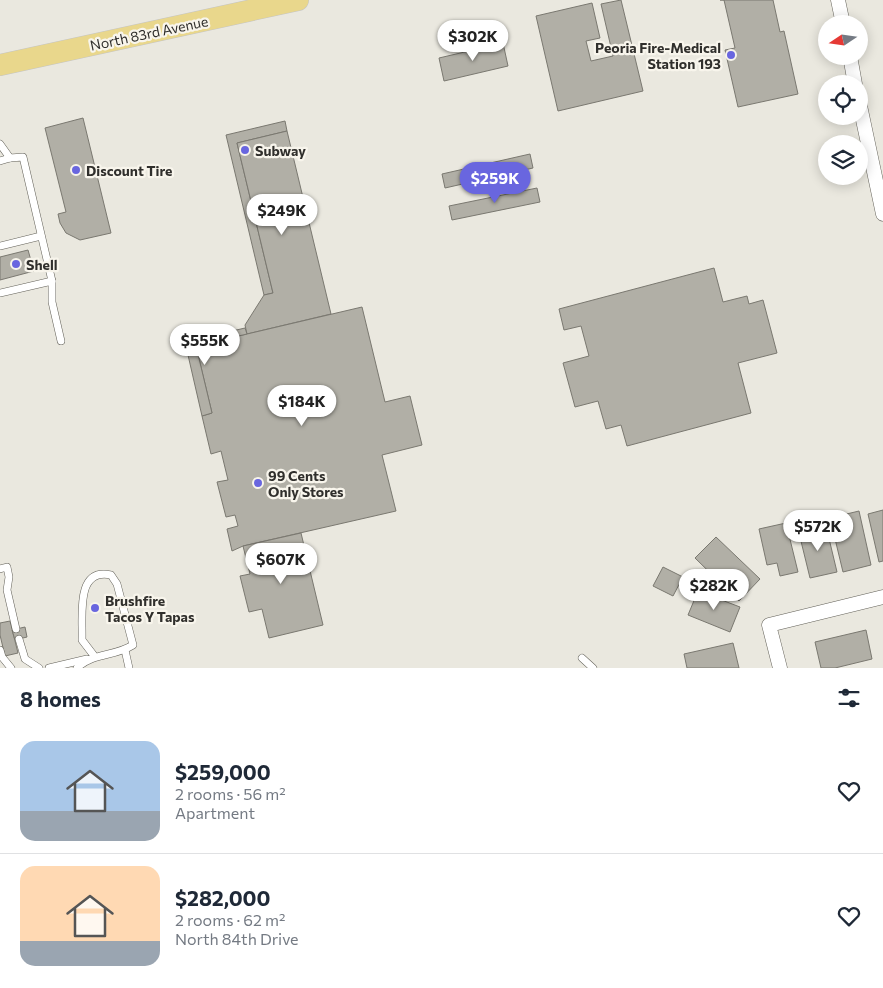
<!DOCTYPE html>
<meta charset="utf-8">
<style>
body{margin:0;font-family:Commissioner,sans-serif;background:#f6f6f7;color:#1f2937;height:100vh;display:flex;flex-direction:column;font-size:19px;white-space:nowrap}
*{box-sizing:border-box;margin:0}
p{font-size:16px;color:#747a83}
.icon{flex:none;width:28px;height:28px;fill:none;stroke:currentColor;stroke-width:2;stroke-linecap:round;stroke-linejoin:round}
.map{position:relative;height:668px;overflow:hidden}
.sheet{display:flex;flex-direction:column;background:#fff;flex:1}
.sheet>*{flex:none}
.needle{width:32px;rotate:257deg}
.buttons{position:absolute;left:818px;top:15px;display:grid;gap:10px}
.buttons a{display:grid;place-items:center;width:50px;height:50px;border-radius:50%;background:#fff;box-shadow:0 2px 12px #0003;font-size:25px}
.price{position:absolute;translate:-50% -42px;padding:0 11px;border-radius:18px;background:#fff;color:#222;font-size:16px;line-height:32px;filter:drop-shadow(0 1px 2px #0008)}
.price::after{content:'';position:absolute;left:50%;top:30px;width:15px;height:11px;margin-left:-8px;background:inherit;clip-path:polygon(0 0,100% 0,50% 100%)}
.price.current{background:#6966df;color:#fff}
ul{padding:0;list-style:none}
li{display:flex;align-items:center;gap:15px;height:125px;padding:0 20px}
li+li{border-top:1px solid #e0e1e3}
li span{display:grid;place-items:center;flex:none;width:140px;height:100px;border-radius:15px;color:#555}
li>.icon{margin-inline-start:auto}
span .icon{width:60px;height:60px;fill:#fffc;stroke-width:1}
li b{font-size:21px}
h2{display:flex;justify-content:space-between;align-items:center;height:60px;padding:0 20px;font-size:21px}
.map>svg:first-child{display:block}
</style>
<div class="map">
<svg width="883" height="668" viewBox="0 0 883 668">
<rect width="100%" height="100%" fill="#eae8df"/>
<!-- building -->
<g fill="#b1afa6" stroke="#7a7870">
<polygon points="621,0 643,91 558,111 536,16 592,3 600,38 586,41 591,61 613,56 601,4"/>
<polygon points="720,0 773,0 780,32 784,31 798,94 738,107 725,50 735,48 724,0"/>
<polygon points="503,43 508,66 444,81 439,58"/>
<polygon points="83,118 111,233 80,240 66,233 60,223 58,214 66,212 45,128"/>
<polygon points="285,121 287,131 237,143 273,293 264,295 226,135"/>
<polygon points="287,131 331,314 247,334 245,325 264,295 273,293 237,143"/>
<polygon points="530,154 533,168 445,188 442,174"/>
<polygon points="537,188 540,202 452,220 449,206"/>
<polygon points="28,250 34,271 0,280 0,257"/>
<polygon points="714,268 723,302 747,296 749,304 763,300 777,353 738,363 751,413 627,446 621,425 606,429 598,401 575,407 563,363 589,356 581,326 564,330 559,309"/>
<polygon points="362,307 385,402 410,396 422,445 382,455 396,511 243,546 232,551 227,529 238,526 235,515 226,517 217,482 228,480 221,451 211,454 202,416 212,413 196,346"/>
<polygon points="245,328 247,334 196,346 212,413 202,416 185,342"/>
<polygon points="883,510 883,561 879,562 868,514"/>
<polygon points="859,511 871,565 843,572 830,518"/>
<polygon points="786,523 798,572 780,576 777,563 767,565 759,529"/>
<polygon points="826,526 837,572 810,578 799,533"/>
<polygon points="301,533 323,625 269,638 262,609 249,612 240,576 250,574 243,546"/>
<polygon points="716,537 760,579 739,601 695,558"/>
<polygon points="663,567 683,577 673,596 653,586"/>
<polygon points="698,591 740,607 730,632 688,615"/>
<polygon points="10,621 18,653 5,656 0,635 0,623"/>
<polygon points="25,627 27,637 15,640 12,630"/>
<polygon points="866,630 872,659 835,668 821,668 815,642"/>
<polygon points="733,643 739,668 687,668 684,654"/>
</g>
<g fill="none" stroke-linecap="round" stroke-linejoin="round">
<!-- lane casing -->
<g stroke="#636159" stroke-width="8">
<g id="lane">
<polyline points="0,144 10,158"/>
<polyline points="0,161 10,158 23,157 52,281 52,302 61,341"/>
<polyline points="0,246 41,236"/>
<polyline points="0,293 52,281"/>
<polyline points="0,569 7,567 9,577 7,590 16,629"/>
<polyline points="19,639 25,659 39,668"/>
<polyline points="0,650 2,657 11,668"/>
<polyline points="125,650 129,668"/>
<polyline points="582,658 593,668"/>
<polyline points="49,668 87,659"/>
<path d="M77,668C94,652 114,657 133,645L117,584L111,575C75,567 83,617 82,640L95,657"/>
</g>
</g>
<!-- street casing -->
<g stroke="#636159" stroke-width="15">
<g id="street">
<polyline points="838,0 843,24"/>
<polyline points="850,56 855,84"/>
<polyline points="859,101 883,214"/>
<polyline points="780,668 769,625 883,597"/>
</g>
</g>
<!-- primary casing -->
<g stroke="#c5c5c4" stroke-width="22">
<polyline id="primary" points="0,65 298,0"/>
</g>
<!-- lane -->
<use href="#lane" stroke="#fff" stroke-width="7"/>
<!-- street -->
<use href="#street" stroke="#fff" stroke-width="14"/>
<!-- primary -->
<use href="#primary" stroke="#e9d78c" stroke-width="21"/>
</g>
<!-- markers -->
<g fill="#6966df" stroke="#f8f5ec" stroke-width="2">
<circle cx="731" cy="55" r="5"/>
<circle cx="245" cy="150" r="5"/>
<circle cx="76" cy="170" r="5"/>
<circle cx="16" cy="264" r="5"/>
<circle cx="258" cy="483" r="5"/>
<circle cx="95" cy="608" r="5"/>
</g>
<g text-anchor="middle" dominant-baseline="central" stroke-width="4.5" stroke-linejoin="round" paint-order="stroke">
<!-- street labels -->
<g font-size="14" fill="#302f2c" stroke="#f8f5ec">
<text transform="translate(149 33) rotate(-12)">North 83rd Avenue</text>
</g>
<!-- poi labels -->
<g font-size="14" font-weight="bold" fill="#302f2c" stroke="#f8f5ec" text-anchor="start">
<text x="721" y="47" text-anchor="end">Peoria Fire-Medical<tspan x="721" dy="16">Station 193</tspan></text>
<text x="255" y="150">Subway</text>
<text x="86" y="170">Discount Tire</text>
<text x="26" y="264">Shell</text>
<text x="268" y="475">99 Cents<tspan x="268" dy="16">Only Stores</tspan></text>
<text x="105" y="600">Brushfire<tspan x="105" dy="16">Tacos Y Tapas</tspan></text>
</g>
</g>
</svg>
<div class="buttons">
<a><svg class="needle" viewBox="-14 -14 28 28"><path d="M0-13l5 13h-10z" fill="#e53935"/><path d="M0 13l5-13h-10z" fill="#747a83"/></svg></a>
<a><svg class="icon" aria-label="locate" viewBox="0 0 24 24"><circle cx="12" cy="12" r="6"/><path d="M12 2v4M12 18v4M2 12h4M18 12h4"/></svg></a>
<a><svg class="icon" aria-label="layers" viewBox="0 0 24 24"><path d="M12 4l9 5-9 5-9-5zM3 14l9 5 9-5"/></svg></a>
</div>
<b class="price" style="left:473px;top:62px">$302K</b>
<b class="price current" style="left:495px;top:204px">$259K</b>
<b class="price" style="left:282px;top:236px">$249K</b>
<b class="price" style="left:205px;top:366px">$555K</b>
<b class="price" style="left:302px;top:427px">$184K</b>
<b class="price" style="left:818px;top:552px">$572K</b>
<b class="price" style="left:281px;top:585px">$607K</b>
<b class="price" style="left:714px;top:611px">$282K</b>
</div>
<section class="sheet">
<h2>8 homes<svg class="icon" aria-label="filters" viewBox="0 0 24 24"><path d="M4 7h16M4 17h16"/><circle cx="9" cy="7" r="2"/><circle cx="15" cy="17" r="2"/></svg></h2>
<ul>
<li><span style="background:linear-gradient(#a9c7e8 70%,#9aa5b1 0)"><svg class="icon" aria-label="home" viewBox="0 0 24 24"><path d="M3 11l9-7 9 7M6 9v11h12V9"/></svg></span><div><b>$259,000</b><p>2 rooms · 56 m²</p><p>Apartment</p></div><svg class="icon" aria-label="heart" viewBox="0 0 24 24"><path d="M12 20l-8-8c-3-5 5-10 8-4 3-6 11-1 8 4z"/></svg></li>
<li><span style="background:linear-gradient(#ffd9b3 75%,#9aa5b1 0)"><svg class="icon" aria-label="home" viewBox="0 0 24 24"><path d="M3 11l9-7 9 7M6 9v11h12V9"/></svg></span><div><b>$282,000</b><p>2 rooms · 62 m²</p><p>North 84th Drive</p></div><svg class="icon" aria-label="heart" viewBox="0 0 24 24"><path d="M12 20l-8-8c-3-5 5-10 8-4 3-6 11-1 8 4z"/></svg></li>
</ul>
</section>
